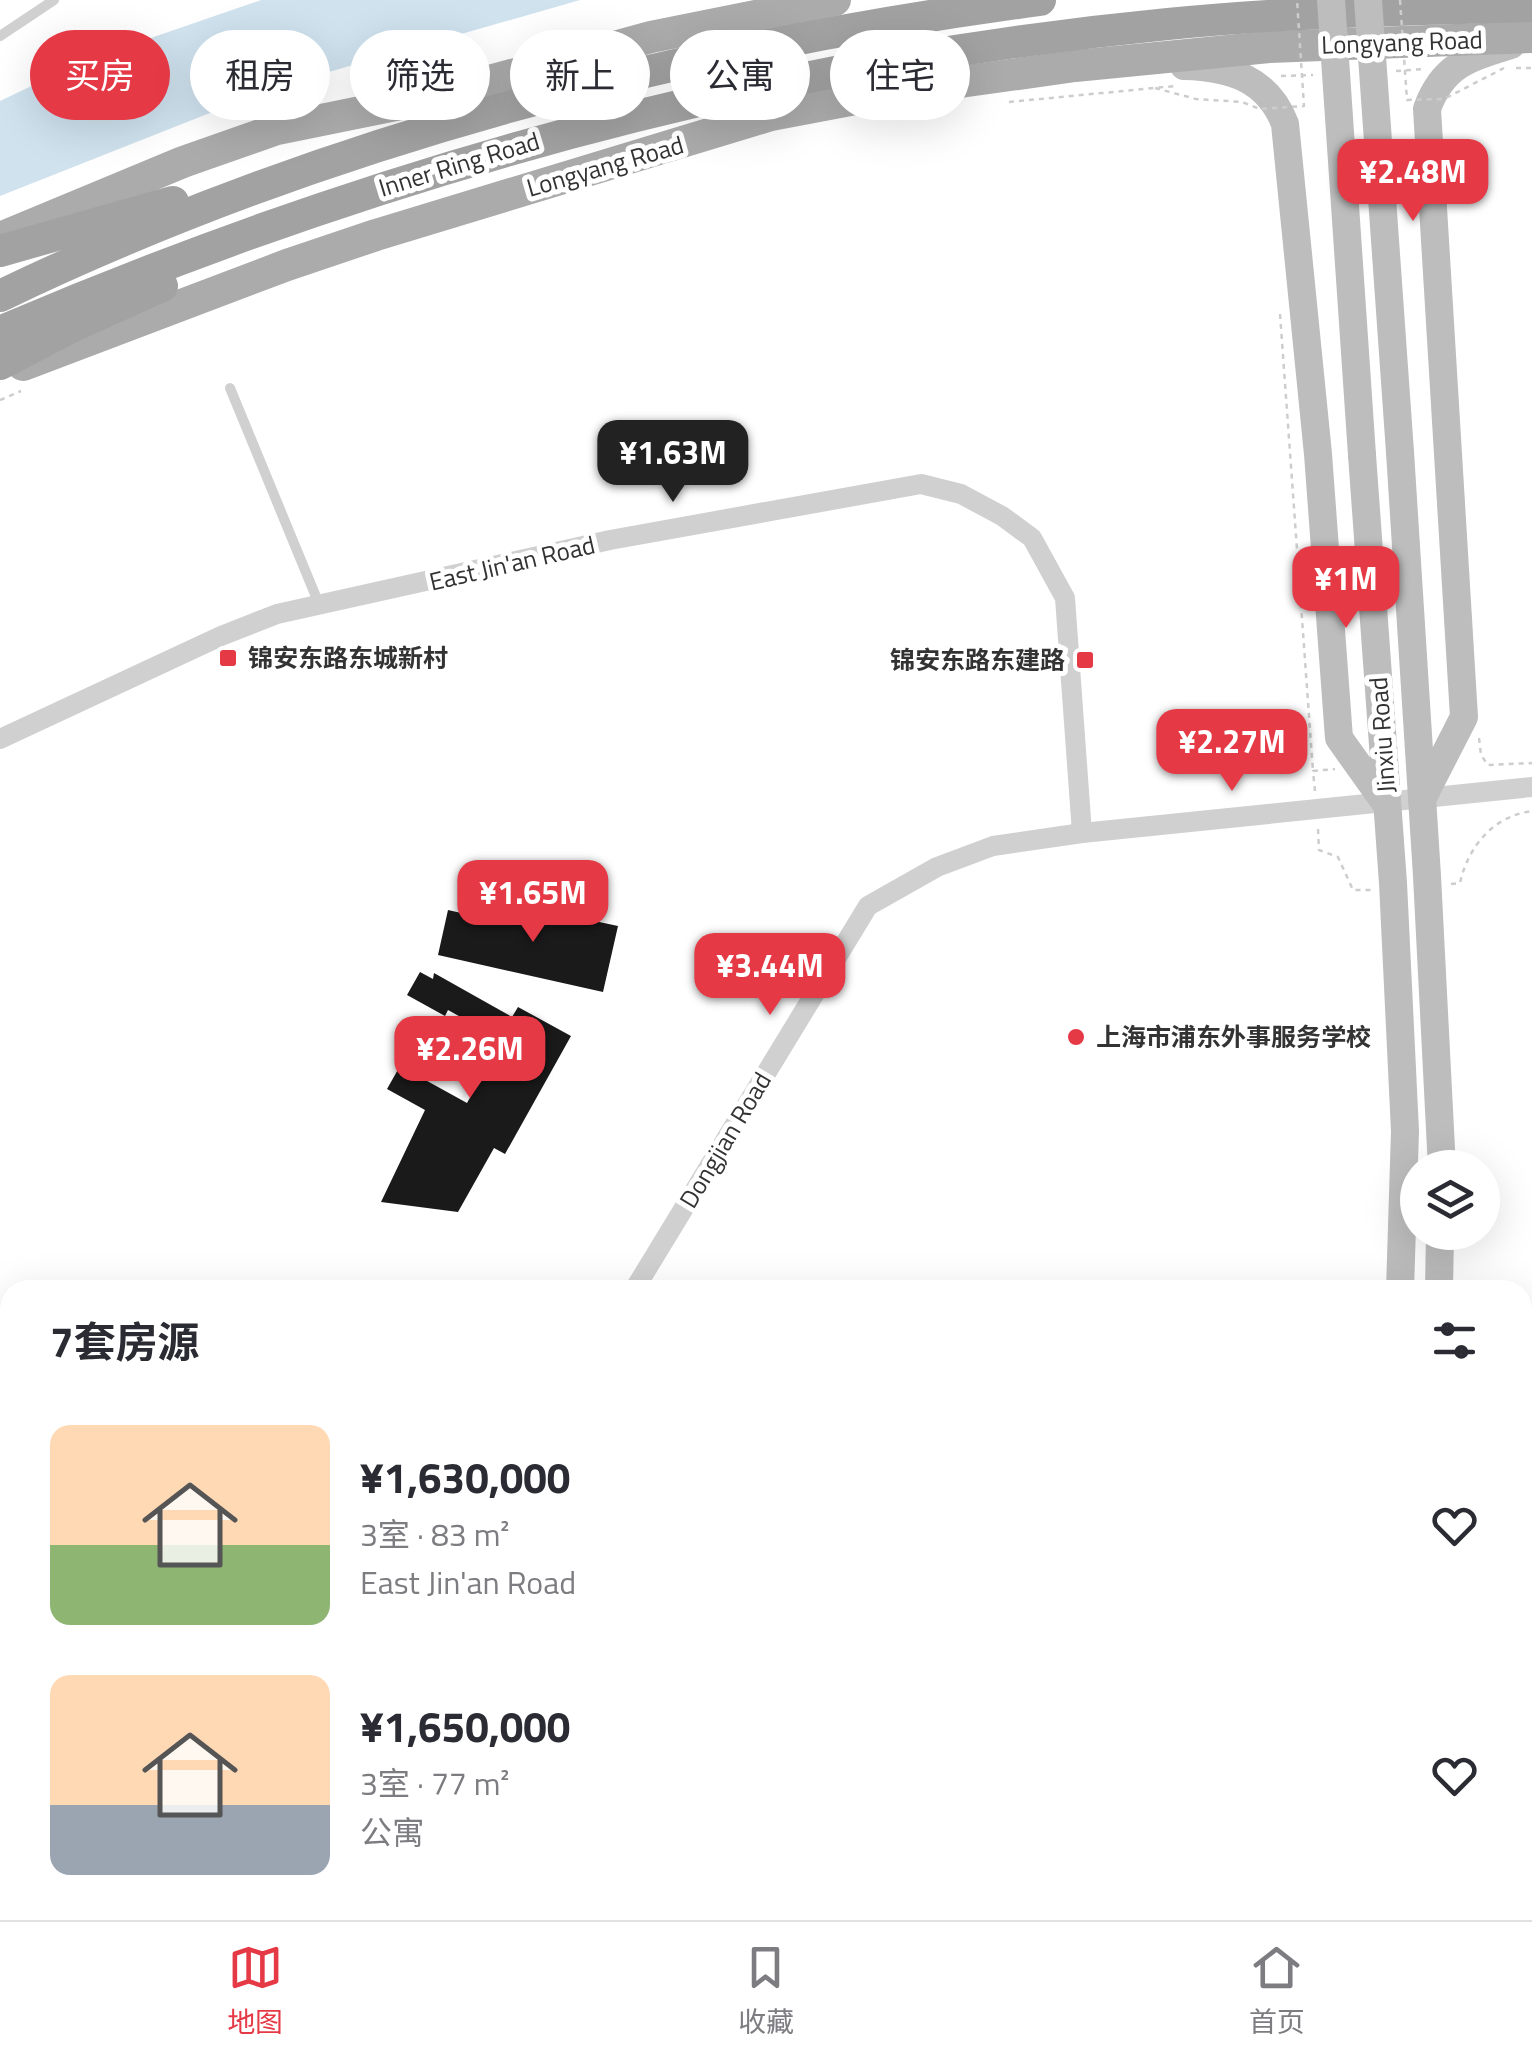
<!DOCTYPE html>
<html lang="zh">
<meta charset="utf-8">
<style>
body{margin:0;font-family:"Titillium Web","Noto Sans SC",sans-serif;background:#f7f7f7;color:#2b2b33;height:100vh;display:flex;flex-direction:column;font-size:38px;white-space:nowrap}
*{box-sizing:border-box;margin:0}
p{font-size:32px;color:#7c7c81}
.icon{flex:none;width:55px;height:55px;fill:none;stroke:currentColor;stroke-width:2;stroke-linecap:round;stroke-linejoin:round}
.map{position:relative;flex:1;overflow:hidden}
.details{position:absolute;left:0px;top:1280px;width:1532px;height:640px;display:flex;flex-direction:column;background:#fff;border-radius:30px 30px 0 0;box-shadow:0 10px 40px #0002}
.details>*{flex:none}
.guide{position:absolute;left:30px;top:30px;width:1000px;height:90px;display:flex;gap:20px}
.tools{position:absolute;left:1400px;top:1150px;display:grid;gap:20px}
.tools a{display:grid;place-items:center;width:100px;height:100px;border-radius:50%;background:#fff;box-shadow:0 10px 40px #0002;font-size:50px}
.price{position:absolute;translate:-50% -85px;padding:0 22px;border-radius:20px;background:#e63946;color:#fff;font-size:32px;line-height:65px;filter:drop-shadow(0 2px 5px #0008)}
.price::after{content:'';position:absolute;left:50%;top:60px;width:30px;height:22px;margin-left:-15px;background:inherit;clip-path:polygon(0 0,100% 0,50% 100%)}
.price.current{background:#222;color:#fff}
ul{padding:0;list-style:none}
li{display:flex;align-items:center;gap:30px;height:250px;padding:0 50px}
li span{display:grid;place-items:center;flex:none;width:280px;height:200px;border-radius:20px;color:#555}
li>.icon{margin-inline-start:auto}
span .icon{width:120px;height:120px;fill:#fffc;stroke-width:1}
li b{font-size:42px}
h2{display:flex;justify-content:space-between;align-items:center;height:120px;padding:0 50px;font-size:42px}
.chip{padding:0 35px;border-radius:45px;background:#fff;box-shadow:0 10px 40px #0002;font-size:35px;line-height:90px}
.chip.current{background:#e63946;color:#fff}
.menu{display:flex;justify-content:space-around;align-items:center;height:140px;border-top:2px solid #e1e1e2;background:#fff;font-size:28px;color:#7c7c81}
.menu a{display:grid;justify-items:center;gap:5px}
.menu .current{color:#e63946}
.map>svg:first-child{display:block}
</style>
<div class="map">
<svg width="1532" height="1920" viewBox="0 0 1532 1920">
<rect width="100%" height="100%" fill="#fff"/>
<!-- water -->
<polygon fill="#cfe2ee" points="261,0 580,0 273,88 0,196 0,101 84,61"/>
<!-- building -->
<g fill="#1a1a1a">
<polygon points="486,906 527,915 529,907 618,926 603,992 438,955 448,910 483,918"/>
<polygon points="420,972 433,979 434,973 512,1017 518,1007 571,1036 505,1154 494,1148 458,1212 381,1202 425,1110 387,1089 400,1066 467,1103 502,1040 448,1010 445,1016 407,995"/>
</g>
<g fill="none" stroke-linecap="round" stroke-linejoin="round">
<!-- path -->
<g stroke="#cdcdcd" stroke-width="2.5" stroke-dasharray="5 5" stroke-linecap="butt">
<polyline points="1516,68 1532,68"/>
<polyline points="1396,71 1423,69"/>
<polyline points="1281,76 1313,75"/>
<polyline points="1009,102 1175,86"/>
<polyline points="1280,314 1313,771"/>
<polyline points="0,400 21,391"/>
<polyline points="1479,738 1481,755 1488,765 1532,763"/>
<polyline points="1315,791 1313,771 1335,769"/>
<polyline points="1318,829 1319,850 1338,857 1353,890 1373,890"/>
<path d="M1451,884L1460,883C1468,847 1493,816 1532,811"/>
<polyline points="1522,1612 1532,1612"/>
</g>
<!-- service -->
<g stroke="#d0d0d0" stroke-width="10">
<polyline points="0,36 54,0"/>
<polyline points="230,388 319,604"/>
<polyline points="0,1446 10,1440"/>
</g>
<!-- minor -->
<g stroke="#d0d0d0" stroke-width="20">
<polyline points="0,739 221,636 277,614 610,540 921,484 961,494 1002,516 1032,538 1065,598 1082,833"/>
<polyline points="634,1290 868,906 937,867 993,846 1082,833 1532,787"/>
<polyline points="0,1327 10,1344"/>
<polyline points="1522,1583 1532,1583"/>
<polyline points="425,1910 436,1920"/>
<polyline points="113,1920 124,1910"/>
</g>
<!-- secondary -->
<g stroke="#bdbdbd" stroke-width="28">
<path d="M1184,66C1230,67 1268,79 1285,124L1318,454L1339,738L1386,804"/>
<polyline points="1400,452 1427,876 1442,1168"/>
<polyline points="1362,455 1393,883 1405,1131 1400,1290"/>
<path d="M1422,799L1464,717L1427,109C1443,64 1470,58 1511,45"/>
<polyline points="1439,1290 1440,1232"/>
<polyline points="1274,1920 1277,1910"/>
<polyline points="1313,1920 1316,1910"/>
</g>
<!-- primary -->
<g stroke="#ababab" stroke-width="32">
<polyline points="0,238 183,162 277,129 420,100 651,37 835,0"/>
<polyline points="23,365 287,265 376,235 771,115 903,90 1075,66 1269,47 1532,37"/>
</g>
<!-- trunk -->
<g stroke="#a2a2a2" stroke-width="32">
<polyline points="0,251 173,202"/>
<path d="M0,296C324,140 684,47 1040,0"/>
<path d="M0,332C373,172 763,63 1168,24C1289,12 1411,9 1532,6"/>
<polyline points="0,364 69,328 162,286"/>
</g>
<!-- path-bridge -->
<g stroke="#cdcdcd" stroke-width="2.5" stroke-dasharray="5 5" stroke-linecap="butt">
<polyline points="1400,0 1407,100 1444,99 1504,68"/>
<polyline points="1155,88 1196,99 1242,102 1260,109 1304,106 1297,0"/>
</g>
<!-- secondary-bridge -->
<g stroke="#bdbdbd" stroke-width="28">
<polyline points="1331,0 1362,455"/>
<polyline points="1368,0 1400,452"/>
</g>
</g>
<!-- markers -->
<g fill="#e63946" stroke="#fff" stroke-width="4">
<rect x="218" y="648" width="20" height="20" rx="5"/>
<rect x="1075" y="650" width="20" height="20" rx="5"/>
<circle cx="1076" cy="1037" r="10"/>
</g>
<g text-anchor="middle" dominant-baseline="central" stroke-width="10" stroke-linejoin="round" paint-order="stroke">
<!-- street labels -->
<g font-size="25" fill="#333" stroke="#fff">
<text transform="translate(1402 42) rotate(-2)">Longyang Road</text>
<text transform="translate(459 164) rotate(-17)">Inner Ring Road</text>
<text transform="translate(605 166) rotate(-16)">Longyang Road</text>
<text transform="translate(512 563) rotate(-13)">East Jin'an Road</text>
<text transform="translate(1382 735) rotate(-94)">Jinxiu Road</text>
<text transform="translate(725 1140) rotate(-59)">Dongjian Road</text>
</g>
<!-- poi labels -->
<g font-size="25" font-weight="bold" fill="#333" stroke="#fff" text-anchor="start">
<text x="248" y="658">锦安东路东城新村</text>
<text x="1065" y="660" text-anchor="end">锦安东路东建路</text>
<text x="1096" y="1037">上海市浦东外事服务学校</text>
</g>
</g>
</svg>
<div class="tools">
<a><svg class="icon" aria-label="layers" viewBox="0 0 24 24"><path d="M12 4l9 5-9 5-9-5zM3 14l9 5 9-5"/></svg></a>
</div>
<b class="price" style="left:1413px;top:224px">¥2.48M</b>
<b class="price current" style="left:673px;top:505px">¥1.63M</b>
<b class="price" style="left:1346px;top:631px">¥1M</b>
<b class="price" style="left:1232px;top:794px">¥2.27M</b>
<b class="price" style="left:533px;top:945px">¥1.65M</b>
<b class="price" style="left:770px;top:1018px">¥3.44M</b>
<b class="price" style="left:470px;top:1101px">¥2.26M</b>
<div class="guide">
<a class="chip current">买房</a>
<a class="chip">租房</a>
<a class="chip">筛选</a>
<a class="chip">新上</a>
<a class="chip">公寓</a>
<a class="chip">住宅</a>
</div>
<section class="details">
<h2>7套房源<svg class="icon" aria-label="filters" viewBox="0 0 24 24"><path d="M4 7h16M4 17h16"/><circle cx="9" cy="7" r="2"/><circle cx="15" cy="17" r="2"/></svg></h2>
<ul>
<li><span style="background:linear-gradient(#ffd9b3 60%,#8fb573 0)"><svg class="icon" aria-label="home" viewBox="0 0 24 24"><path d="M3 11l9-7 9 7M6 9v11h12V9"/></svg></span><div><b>¥1,630,000</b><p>3室 · 83 m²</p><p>East Jin'an Road</p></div><svg class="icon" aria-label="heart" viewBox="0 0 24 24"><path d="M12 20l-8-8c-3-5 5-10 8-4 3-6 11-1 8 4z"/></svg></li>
<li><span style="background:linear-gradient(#ffd9b3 65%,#9aa5b1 0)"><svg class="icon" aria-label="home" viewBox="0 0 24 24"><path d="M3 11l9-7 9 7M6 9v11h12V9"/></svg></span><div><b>¥1,650,000</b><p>3室 · 77 m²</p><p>公寓</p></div><svg class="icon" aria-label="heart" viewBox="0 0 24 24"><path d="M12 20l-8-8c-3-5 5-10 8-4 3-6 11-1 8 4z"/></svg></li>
</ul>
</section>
</div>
<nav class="menu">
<a class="current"><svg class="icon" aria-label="map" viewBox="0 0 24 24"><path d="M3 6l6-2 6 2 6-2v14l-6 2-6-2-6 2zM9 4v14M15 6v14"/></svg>地图</a>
<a><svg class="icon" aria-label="saved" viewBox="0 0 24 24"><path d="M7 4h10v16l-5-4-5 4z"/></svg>收藏</a>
<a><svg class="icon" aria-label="home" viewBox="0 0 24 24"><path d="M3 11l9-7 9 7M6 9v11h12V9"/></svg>首页</a>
</nav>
